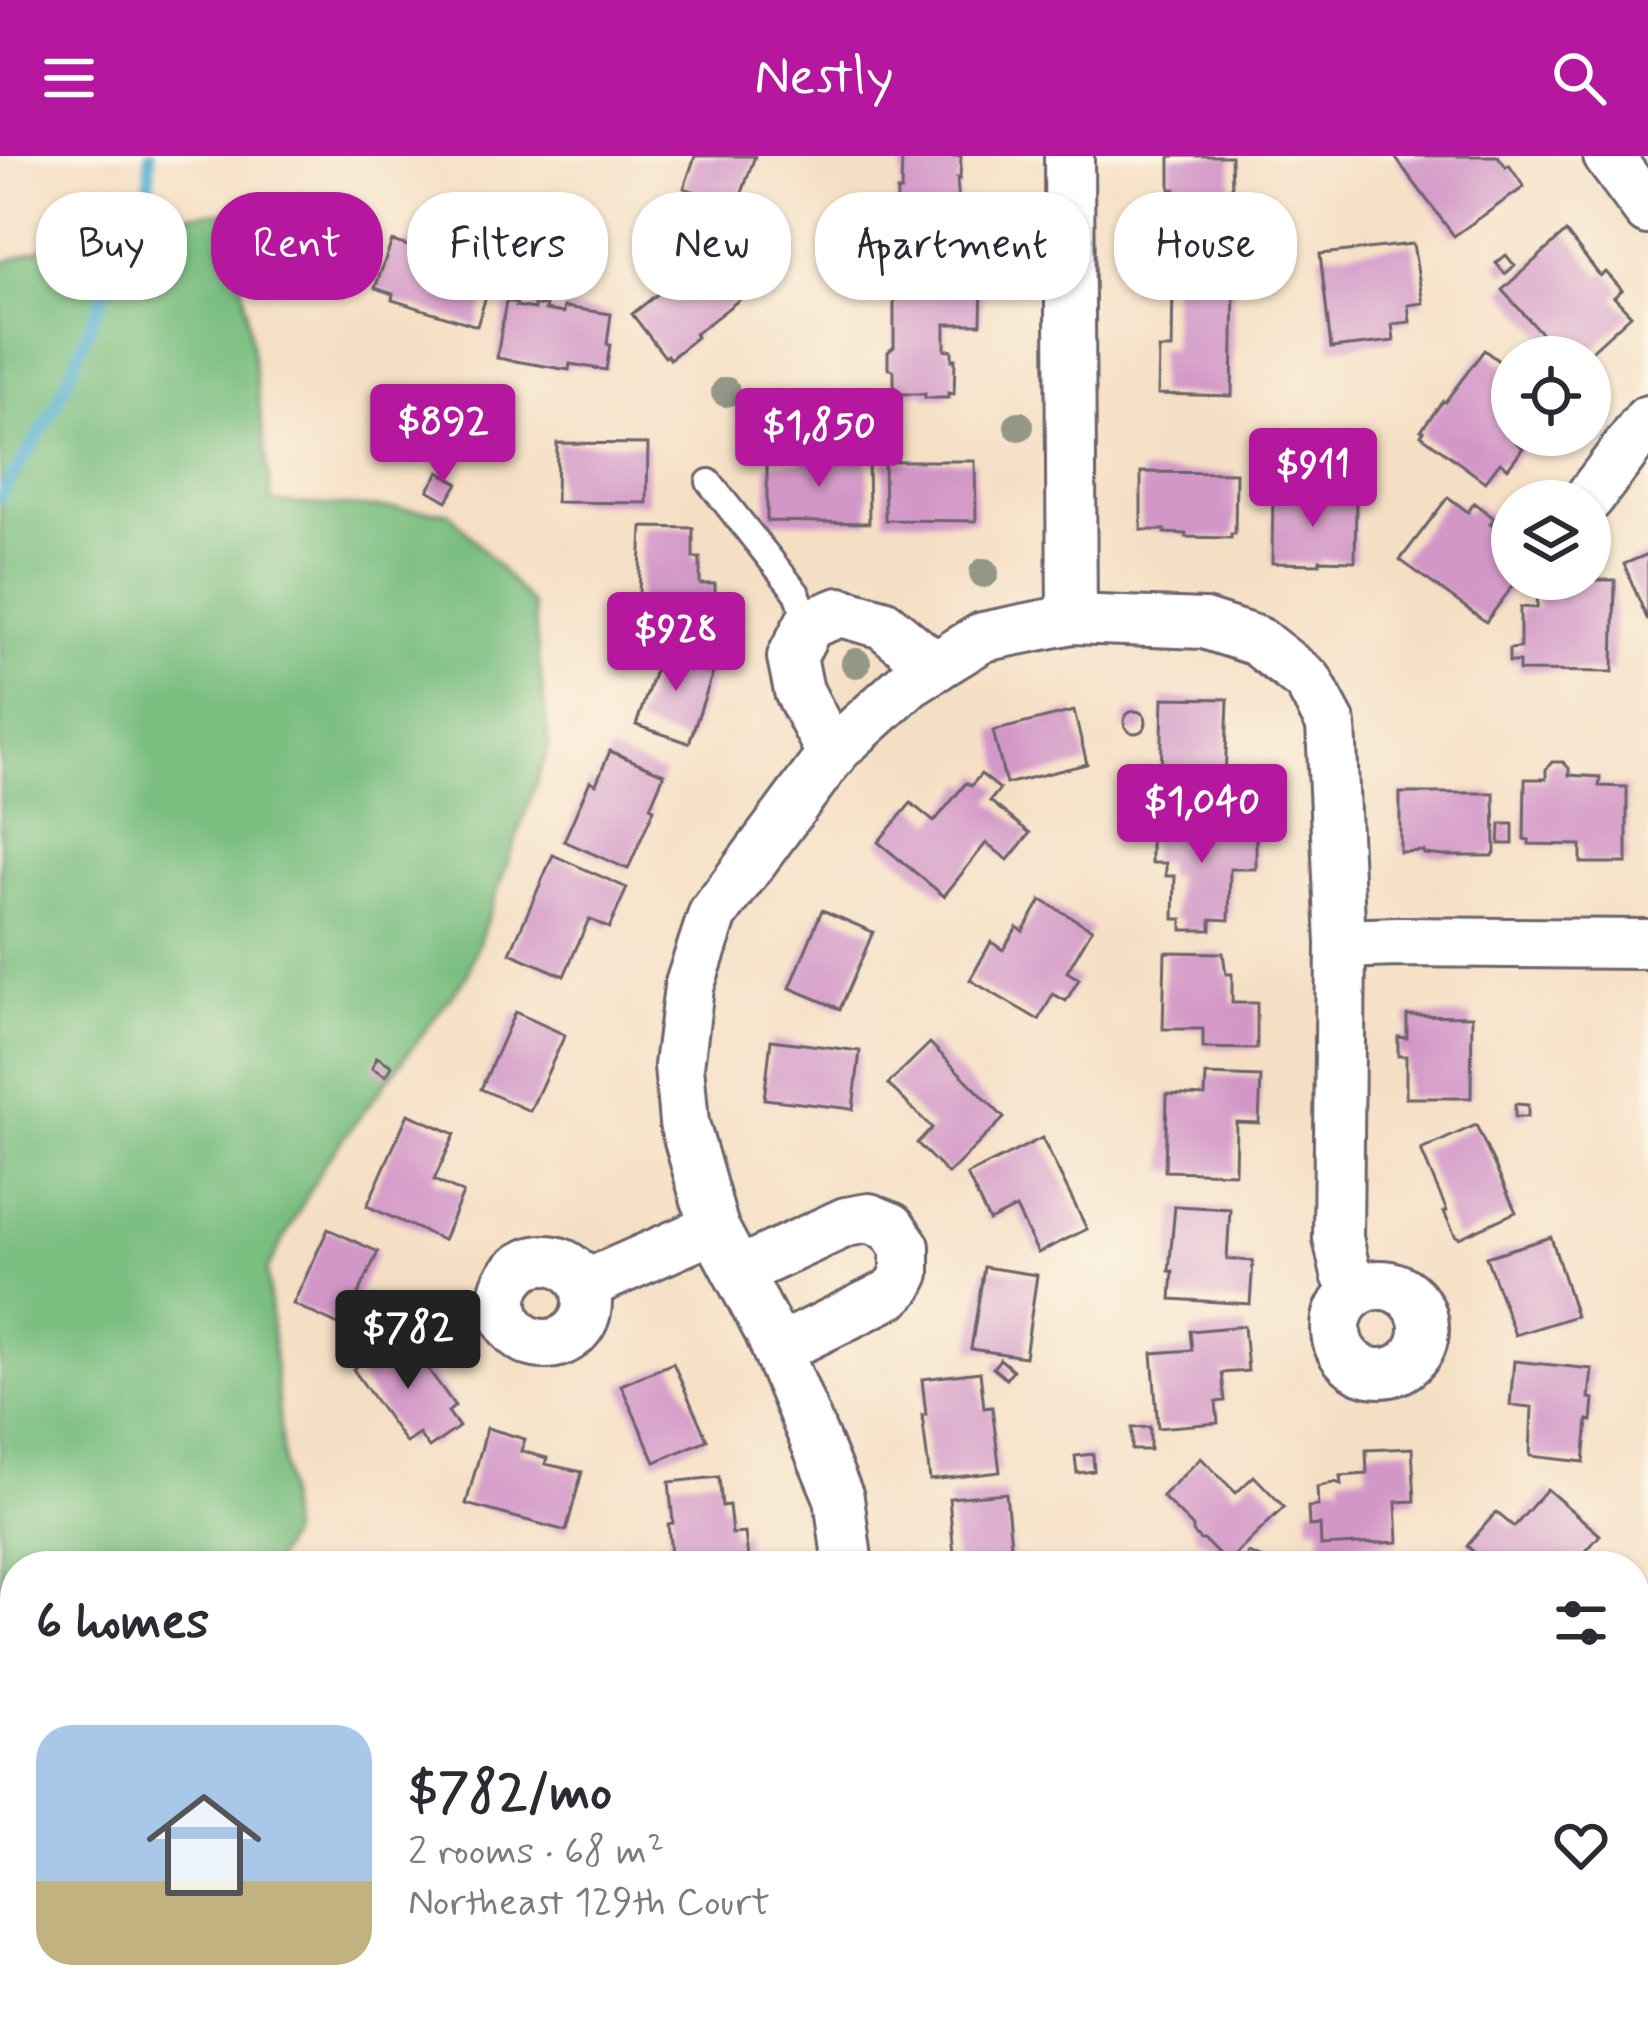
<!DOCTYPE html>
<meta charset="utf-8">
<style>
body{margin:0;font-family:Mynerve,sans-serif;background:#f7f7f7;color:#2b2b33;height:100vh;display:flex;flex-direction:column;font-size:45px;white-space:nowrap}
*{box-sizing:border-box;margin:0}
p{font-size:39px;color:#7c7c81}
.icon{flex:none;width:66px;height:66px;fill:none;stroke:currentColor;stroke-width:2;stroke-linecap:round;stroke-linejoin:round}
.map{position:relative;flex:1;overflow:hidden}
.details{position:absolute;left:0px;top:1395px;width:1650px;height:471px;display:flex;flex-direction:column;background:#fff;border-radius:48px 48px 0 0;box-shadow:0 3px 9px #0004}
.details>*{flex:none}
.banner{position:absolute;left:36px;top:36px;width:1578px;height:108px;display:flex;gap:24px}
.buttons{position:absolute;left:1491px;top:180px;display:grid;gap:24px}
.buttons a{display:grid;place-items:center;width:120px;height:120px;border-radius:50%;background:#fff;box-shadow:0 3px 9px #0004;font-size:60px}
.price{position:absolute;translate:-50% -102px;padding:0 27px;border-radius:12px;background:#b5179e;color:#fff;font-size:39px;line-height:78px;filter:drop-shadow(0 3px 6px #0008)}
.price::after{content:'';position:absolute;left:50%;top:72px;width:36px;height:27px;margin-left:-18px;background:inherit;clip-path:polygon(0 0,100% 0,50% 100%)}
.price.active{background:#222;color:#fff}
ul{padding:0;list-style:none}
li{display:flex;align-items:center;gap:36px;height:300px;padding:0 36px}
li+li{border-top:3px solid #e1e1e2}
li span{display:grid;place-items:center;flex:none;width:336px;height:240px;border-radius:36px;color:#555}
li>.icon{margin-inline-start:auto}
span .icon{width:144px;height:144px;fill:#fffc;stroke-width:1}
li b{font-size:51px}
h2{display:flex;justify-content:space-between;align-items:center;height:144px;padding:0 36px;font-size:51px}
.pill{padding:0 42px;border-radius:48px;background:#fff;box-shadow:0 3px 9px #0004;font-size:42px;line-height:108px}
.pill.active{background:#b5179e;color:#fff}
header{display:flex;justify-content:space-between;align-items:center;height:156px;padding:0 36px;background:#b5179e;color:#fff;font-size:54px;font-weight:600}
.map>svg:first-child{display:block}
</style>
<header><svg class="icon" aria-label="menu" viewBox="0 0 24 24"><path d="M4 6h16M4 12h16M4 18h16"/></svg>Nestly<svg class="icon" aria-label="search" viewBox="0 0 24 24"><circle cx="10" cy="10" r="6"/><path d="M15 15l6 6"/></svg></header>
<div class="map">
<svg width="1648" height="1864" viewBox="0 0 1648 1864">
<rect width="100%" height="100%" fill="#fcf5e5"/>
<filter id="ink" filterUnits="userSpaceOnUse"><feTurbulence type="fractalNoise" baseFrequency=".00833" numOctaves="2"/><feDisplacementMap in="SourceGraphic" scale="24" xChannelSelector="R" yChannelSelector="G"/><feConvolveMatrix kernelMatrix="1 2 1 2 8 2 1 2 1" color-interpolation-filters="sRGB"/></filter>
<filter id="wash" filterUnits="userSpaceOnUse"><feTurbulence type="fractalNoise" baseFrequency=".004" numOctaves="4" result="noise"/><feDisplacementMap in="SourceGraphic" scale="48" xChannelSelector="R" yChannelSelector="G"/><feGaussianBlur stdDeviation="2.7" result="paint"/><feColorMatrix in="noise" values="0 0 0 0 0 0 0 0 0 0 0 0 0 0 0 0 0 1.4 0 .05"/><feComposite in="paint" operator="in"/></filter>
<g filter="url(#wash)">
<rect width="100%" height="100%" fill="#f5dfc4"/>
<!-- forest -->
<polygon fill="#7abe80" stroke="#4e705e" stroke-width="3" points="225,56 245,142 272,346 449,356 533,450 549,591 467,819 324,1008 267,1114 289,1377 272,1410 15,1410 15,1851 32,1851 0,1861 0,108 121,62"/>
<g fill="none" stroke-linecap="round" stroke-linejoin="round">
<!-- stream -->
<polyline stroke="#53b0d1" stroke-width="12" points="0,341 54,254 149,32 150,0"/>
</g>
<g id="blocks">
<!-- building -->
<g fill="#d397c7">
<polygon points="695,0 755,0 737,51 684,32"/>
<polygon points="902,0 961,0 960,23 957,22 959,50 965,50 967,91 896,90 897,35 901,35"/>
<polygon points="1170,0 1231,0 1232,35 1250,35 1250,103 1185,103 1185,50 1175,49 1175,33 1170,33"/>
<polygon points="1394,0 1498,0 1506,11 1509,9 1524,31 1454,80"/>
<polygon points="1566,76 1600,120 1606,116 1622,134 1614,141 1631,159 1585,201 1563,201 1502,134"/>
<polygon points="411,82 454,99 457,90 497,104 477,170 392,144 393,138 375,132 392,85 408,90"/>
<polygon points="1413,88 1423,147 1408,149 1410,166 1392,168 1394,185 1331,192 1320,98"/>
<polygon points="721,91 753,133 695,178 697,181 670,203 667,199 665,201 632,158 664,133 660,128 691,104 695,111"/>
<polygon points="1506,99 1515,110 1505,118 1496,107"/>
<polygon points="894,124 982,124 981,168 945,168 945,194 952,194 952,204 955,203 954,238 948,237 948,242 925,242 925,238 894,238 894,216 888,211 888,196 894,191"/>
<polygon points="1173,127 1234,128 1232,240 1158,238 1159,193 1172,193"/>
<polygon points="506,145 517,147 516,150 534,153 534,149 546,150 545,154 563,157 564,151 611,158 607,188 610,189 606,214 570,208 569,214 497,202"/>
<polygon points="1484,194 1512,215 1512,279 1523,279 1517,287 1523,292 1508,312 1500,306 1485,326 1421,279 1424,275 1421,274 1443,245 1445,246"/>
<polygon points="817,248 837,249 836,262 817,262"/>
<polygon points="557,287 648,288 647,347 556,346"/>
<polygon points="868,298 869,367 767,365 767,307 802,306 802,300"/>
<polygon points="884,305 975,305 976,365 885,364"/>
<polygon points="439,316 458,327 447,345 428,334"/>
<polygon points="1141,316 1236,317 1235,378 1231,378 1231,382 1186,381 1186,378 1165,377 1165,374 1141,374"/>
<polygon points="1273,340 1356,342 1355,405 1320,404 1320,408 1272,407"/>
<polygon points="1448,341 1468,356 1474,347 1494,362 1490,368 1512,385 1512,423 1518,423 1486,466 1400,404"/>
<polygon points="642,371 693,372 693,402 700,402 700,428 715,428 715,474 668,473 667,460 638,459"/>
<polygon points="1648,398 1648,465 1624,408"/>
<polygon points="1590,420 1595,420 1595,424 1615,424 1613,516 1519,515 1519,506 1509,506 1509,493 1520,492 1520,451 1537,452 1538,434 1555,435 1555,423 1590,423"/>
<polygon points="664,489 716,508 689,587 636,569"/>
<polygon points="1163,542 1228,543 1225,625 1161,624"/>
<circle cx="1135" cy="566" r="11"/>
<polygon points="1074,555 1087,608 1006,628 993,575"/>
<polygon points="610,595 664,618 650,651 654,653 628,713 564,685 590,625 596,628"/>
<polygon points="1552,606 1563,606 1569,612 1569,619 1600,621 1599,630 1627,631 1627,707 1581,707 1581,689 1529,688 1529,684 1524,683 1525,623 1546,623 1546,613"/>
<polygon points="981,618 1000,633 990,645 1030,677 1008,704 986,687 944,740 878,686 911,647 934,666 966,627 971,630"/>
<polygon points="1400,637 1494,637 1495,697 1492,700 1444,700 1424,698 1424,695 1400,696"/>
<polygon points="1154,659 1165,671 1175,671 1175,668 1256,669 1256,713 1230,713 1229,764 1211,763 1211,774 1182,774 1182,763 1174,763 1175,720 1166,720 1166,707 1151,707 1151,684 1140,673"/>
<polygon points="1500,668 1513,668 1513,688 1499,688"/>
<polygon points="553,699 627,732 609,772 589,763 564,820 510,797"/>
<polygon points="1041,744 1092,773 1067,816 1079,823 1066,845 1053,838 1039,864 970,824 991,786 1003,794 1017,771 1023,775"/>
<polygon points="822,754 873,776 840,853 790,832"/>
<polygon points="1165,796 1223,797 1226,818 1232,818 1232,847 1257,847 1257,893 1203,892 1203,873 1163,873"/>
<polygon points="515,856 565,879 530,955 481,933"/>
<polygon points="1407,859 1472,860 1471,942 1406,942 1406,900 1398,900 1398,881 1407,882"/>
<polygon points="771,884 860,895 853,953 764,943"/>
<polygon points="930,887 1004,962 948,1018 917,987 932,972 888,928"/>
<polygon points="377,901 392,910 386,920 372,912"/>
<polygon points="1206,919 1261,921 1259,967 1236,966 1235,1017 1165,1015 1167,938 1205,940"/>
<polygon points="1515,948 1528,949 1528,961 1515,961"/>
<polygon points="408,958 455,978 434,1024 463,1037 443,1084 367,1050"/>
<polygon points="1476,969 1516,1056 1459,1082 1455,1079 1444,1056 1447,1055 1421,994"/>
<polygon points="1042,982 1087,1073 1038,1097 1016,1052 989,1065 967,1019"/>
<polygon points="1175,1050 1230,1053 1227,1103 1253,1105 1250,1148 1171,1143 1173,1115 1169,1115"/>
<polygon points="328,1073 378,1096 343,1171 293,1148"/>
<polygon points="1551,1081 1576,1160 1515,1179 1486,1101"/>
<polygon points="984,1111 1037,1119 1025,1201 971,1193"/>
<polygon points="1244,1170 1248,1215 1222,1217 1225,1245 1216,1246 1218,1267 1158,1272 1152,1197 1192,1194 1190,1175"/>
<polygon points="402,1177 455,1250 448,1256 459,1271 429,1292 419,1278 406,1287 353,1213"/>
<polygon points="1000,1203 1013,1214 1006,1223 993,1212"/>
<polygon points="1514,1205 1592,1213 1589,1242 1594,1243 1592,1265 1588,1264 1584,1306 1530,1300 1532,1251 1510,1249"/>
<polygon points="673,1207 707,1284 655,1306 621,1229"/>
<polygon points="980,1216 984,1252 992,1251 1000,1316 930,1324 922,1259 926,1259 922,1223"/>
<polygon points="1150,1271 1150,1294 1132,1294 1132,1272"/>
<polygon points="487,1272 525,1283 521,1295 547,1302 545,1308 582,1316 566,1375 466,1348"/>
<polygon points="1412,1292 1415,1345 1396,1346 1398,1386 1321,1390 1320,1369 1309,1370 1308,1351 1318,1350 1317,1331 1336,1326 1341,1329 1340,1320 1367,1318 1366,1294"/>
<polygon points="1093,1298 1094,1315 1077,1317 1075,1300"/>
<polygon points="1201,1302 1236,1337 1254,1320 1284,1351 1227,1407 1204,1384 1200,1384 1193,1376 1193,1371 1162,1340"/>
<polygon points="719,1321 722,1350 729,1349 732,1378 745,1377 749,1410 672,1410 668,1368 673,1367 669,1326"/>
<polygon points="1547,1333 1600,1379 1573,1410 1490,1410 1467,1390 1496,1356 1514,1371"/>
<polygon points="1006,1337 1013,1410 955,1410 949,1342"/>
<polygon points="1248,1397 1263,1403 1260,1410 1242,1410"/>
<polygon points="1645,1690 1648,1692 1646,1712 1635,1703"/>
<rect x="232" y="1851" width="58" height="13"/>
<polygon points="646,1851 753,1851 753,1864 645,1864"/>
<rect x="988" y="1853" width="37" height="11"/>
</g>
</g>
</g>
<g filter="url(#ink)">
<use href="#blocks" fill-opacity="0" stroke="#6c646b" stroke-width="3"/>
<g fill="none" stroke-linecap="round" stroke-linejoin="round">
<!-- service casing -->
<g stroke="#6c646b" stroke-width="30">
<polyline id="service" points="709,326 797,437 809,468"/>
</g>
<!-- minor casing -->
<g stroke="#6c646b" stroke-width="54">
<g id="minor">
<polyline points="1608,0 1648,54"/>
<polyline points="1589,342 1648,264"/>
<polyline points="1072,463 1204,468 1257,485 1308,525 1331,568 1341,788 1338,1082 1346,1118 1355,1136"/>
<polyline points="832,599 799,535 792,501 809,468 840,456 883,468 935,511"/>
<polyline points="1341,788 1398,786 1648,788"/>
<circle cx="545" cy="1146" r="42"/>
<polyline points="738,1116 846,1066 869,1062 891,1071 905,1091 905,1117 899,1129 890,1138 777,1194"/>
<circle cx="1380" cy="1173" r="44"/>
<polyline points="585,1129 714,1072"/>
<polyline points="848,1410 839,1342 769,1175 714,1072 684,967 679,910 689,831 713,758 835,594 910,526 983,481 1072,463 1069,0"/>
<polyline points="376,1864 376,1851"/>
<polyline points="854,1864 854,1851"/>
<polyline points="1300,1864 1300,1851"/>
</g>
</g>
<!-- service -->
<use href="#service" stroke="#fff" stroke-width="24"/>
<!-- minor -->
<use href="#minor" stroke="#fff" stroke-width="48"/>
</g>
<!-- trees -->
<g fill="#949688">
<circle cx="726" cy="236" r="15"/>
<circle cx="1019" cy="270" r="15"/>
<circle cx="984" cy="417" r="15"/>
<circle cx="856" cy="507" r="15"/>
</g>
</g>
</svg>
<div class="buttons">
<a><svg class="icon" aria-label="locate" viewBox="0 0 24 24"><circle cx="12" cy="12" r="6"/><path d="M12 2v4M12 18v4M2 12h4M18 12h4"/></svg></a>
<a><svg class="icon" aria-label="layers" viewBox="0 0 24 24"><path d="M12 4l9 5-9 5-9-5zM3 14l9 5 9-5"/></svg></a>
</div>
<b class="price" style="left:443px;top:330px">$892</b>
<b class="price" style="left:819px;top:334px">$1,850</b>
<b class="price" style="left:1313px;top:374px">$911</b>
<b class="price" style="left:676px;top:538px">$928</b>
<b class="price" style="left:1202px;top:710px">$1,040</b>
<b class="price active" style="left:408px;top:1236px">$782</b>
<div class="banner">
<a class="pill">Buy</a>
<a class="pill active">Rent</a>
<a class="pill">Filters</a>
<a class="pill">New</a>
<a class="pill">Apartment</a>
<a class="pill">House</a>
</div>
<section class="details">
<h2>6 homes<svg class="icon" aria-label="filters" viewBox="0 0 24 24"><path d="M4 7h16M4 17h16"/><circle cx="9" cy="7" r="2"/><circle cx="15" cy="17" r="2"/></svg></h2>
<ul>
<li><span style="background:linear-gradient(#a9c7e8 65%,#c2b280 0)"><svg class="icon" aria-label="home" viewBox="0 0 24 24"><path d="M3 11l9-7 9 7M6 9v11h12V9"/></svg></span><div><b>$782/mo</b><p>2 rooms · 68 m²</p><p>Northeast 129th Court</p></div><svg class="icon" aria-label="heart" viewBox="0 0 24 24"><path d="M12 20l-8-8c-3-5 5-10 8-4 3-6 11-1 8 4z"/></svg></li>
</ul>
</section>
</div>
